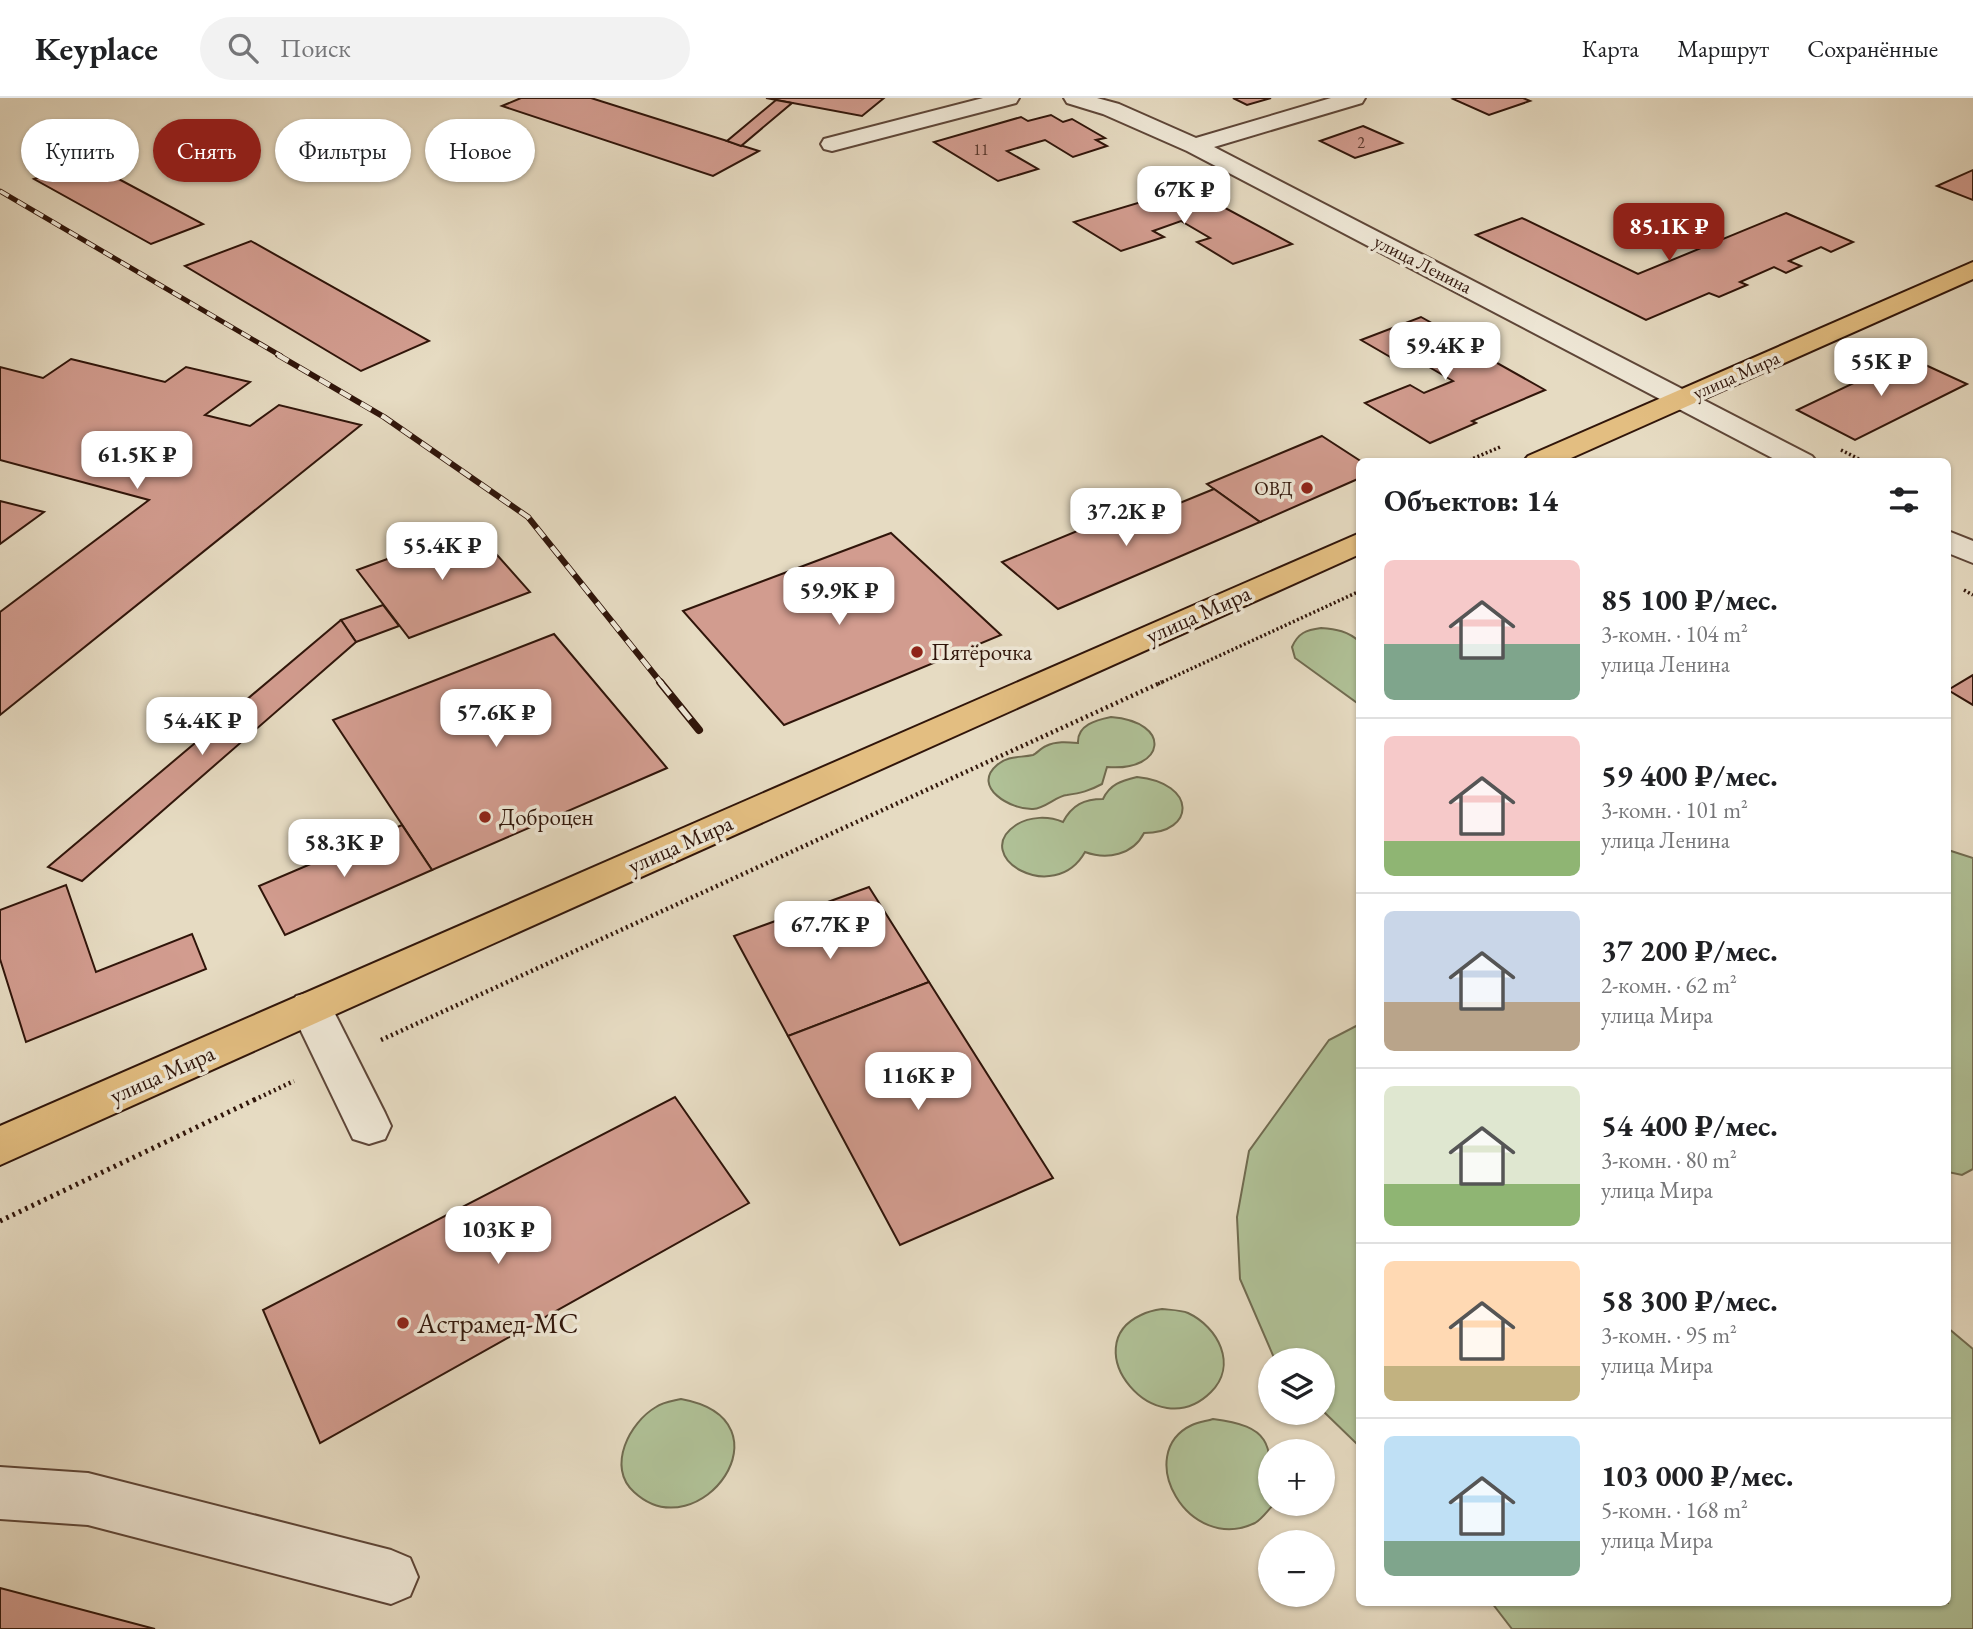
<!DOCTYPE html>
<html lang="ru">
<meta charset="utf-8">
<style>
body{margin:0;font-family:"EB Garamond",serif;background:#f2f2f2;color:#202124;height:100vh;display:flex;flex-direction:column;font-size:26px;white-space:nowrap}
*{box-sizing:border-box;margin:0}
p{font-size:23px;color:#757577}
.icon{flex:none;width:38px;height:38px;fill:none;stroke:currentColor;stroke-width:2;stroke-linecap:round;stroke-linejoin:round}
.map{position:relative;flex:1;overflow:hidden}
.panel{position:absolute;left:1356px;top:360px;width:595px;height:1148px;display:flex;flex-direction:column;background:#fff;border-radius:10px;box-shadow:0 2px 5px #0004}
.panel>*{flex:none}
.banner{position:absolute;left:21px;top:21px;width:665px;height:63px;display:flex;gap:14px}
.tools{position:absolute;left:1258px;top:1250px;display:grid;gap:14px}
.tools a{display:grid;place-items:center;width:77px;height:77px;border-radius:50%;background:#fff;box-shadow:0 2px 5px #0004;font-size:35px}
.price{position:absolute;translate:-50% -60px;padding:0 16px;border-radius:14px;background:#fff;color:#222;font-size:23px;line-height:46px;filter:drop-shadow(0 2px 4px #0008)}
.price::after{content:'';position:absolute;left:50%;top:42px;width:21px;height:16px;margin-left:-10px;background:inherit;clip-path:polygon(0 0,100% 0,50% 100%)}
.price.current{background:#8f2418;color:#fff}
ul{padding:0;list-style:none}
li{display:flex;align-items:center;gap:21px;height:175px;padding:0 28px}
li+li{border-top:2px solid #e0e0e0}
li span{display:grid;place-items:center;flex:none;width:196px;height:140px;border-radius:10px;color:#555}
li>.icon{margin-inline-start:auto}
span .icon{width:84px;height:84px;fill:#fffc;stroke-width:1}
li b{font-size:30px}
h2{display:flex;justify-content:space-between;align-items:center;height:84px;padding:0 28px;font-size:30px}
.chip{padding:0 24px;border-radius:32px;background:#fff;box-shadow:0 2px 5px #0004;font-size:24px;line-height:63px}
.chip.current{background:#8f2418;color:#fff}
header{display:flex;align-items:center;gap:42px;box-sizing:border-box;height:98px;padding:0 35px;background:#fff;border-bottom:2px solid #e0e0e0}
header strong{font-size:33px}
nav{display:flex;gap:38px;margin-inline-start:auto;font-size:24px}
.search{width:490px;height:63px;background:#f2f2f2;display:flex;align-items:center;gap:18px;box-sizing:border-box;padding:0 24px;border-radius:38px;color:#757577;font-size:26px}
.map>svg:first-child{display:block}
</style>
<header>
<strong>Keyplace</strong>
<div class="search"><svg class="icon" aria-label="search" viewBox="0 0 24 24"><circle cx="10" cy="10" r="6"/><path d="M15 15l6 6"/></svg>Поиск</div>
<nav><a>Карта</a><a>Маршрут</a><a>Сохранённые</a></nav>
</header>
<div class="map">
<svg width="1973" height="1531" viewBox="0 0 1973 1531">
<rect width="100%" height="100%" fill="#e6dbc2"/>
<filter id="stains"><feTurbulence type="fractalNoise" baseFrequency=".00286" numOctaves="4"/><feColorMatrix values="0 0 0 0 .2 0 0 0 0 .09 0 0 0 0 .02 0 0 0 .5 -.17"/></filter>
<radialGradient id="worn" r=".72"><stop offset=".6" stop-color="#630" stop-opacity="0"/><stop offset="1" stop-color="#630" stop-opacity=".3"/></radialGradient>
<!-- green -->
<g fill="#b0c197" stroke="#706b50" stroke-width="2">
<path d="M1321,530C1336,531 1348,533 1360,544V607L1295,560L1292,549C1298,535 1306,532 1321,530Z"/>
<path d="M1111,619C1173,624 1166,674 1107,669L1102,686C1089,693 1081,695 1067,697C1056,698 1046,710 1033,711C1011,712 971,689 997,667C1009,657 1020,660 1033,657C1036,656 1041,650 1046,648C1056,643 1067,644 1078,645C1077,627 1096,622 1111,619Z"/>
<path d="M1137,679C1197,685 1196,735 1144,735C1133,757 1107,762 1085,754C1054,809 969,758 1016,727C1030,718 1049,718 1063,724C1072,707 1084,701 1103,701C1110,686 1121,683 1137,679Z"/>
<polygon points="1948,752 1973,760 1973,1071 1962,1077 1948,1074"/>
<polygon points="1360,926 1360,1349 1323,1313 1323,1262 1275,1262 1240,1181 1237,1119 1249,1053 1329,942"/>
<path d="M1162,1211C1171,1212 1181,1212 1188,1215C1218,1229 1238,1267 1211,1294C1155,1350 1074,1248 1141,1217C1147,1214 1155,1212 1162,1211Z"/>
<polygon points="1948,1230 1973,1251 1973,1531 1512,1531 1492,1505 1948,1505"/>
<path d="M681,1301C796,1322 699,1454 634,1394C606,1369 630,1324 656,1309C663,1304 673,1303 681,1301Z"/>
<path d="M1213,1321C1278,1329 1270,1351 1270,1405L1274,1406C1268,1412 1262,1421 1255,1425C1188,1457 1132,1355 1192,1327C1199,1324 1207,1323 1213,1321Z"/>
</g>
<!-- building -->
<g fill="#d29c8f" stroke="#30150a" stroke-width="2">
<polygon points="521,0 591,0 759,53 713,78 502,8"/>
<polygon points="766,0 884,0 862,18"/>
<polygon points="1233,0 1271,0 1247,7"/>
<polygon points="1456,0 1523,0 1530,3 1489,17 1453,1"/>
<polygon points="776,2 792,5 741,48 727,43"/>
<polygon points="1051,17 1063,24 1072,21 1105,40 1096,42 1107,48 1073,59 1045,42 1007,53 1038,71 998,83 934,44 1021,19 1028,23"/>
<polygon points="1363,28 1402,45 1355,60 1320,43"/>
<polygon points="85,63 203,126 151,146 34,81"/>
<polygon points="1973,72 1973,102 1937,88"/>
<polygon points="1188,90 1292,146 1233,166 1197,144 1210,140 1181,123 1153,133 1164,139 1121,153 1074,124"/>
<polygon points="1786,115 1853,144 1831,154 1821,149 1789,163 1801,168 1786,175 1774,169 1740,184 1747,187 1719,199 1709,195 1646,222 1476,137 1522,120 1638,176"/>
<polygon points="251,143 429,243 361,273 185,168"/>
<polygon points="1421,219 1464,243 1460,244 1545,292 1472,323 1476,325 1430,345 1365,305 1410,287 1424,295 1453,283 1417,262 1404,267 1361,242"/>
<polygon points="1908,259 1967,286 1855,342 1797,312"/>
<polygon points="71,261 165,284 186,269 250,284 205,317 250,328 279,307 361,327 0,617 0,514 149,402 0,362 0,269 43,280"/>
<polygon points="1322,338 1362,364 1360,364 1360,380 1260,424 1207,386"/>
<polygon points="1214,391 1260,424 1058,511 1002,464 1104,422 1116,431"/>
<polygon points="0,403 44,414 0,446"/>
<polygon points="473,430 530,494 409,540 357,472"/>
<polygon points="891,435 1001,537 784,627 683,513"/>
<polygon points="383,507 399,528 356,544 341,522"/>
<polygon points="341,522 356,544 82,783 48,769"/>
<polygon points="554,536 667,670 432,772 333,622"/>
<polygon points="1973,577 1973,607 1948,592"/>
<polygon points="402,727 432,772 285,837 259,788"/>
<polygon points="66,787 96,874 192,836 206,871 26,944 0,861 0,812"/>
<polygon points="869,789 929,884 788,938 734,838"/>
<polygon points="929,884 1053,1080 900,1147 788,938"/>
<polygon points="675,999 749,1105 320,1345 263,1212"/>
<polygon points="0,1490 155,1531 0,1531"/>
</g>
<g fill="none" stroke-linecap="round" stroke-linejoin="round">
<!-- minor casing -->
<g stroke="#5e4638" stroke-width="4">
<g id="minor">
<polygon points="983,0 1019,0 1016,5 832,53 824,51 821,46 824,41"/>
<polygon points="1064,0 1097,0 1119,6 1196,40 1331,0 1365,0 1362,5 1214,49 1812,358 1817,364 1780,364 1187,53 1103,16 1067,5"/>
<polygon points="1948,433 1973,443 1973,465 1948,455"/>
<polygon points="311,894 326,898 385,1015 391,1028 385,1041 369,1046 353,1041 290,910 296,898"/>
<polygon points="0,1369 88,1375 391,1452 410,1460 418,1479 410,1498 391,1506 88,1427 0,1421"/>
</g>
</g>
<!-- major casing -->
<g stroke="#30150a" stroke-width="4">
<g id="major">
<polygon points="1973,164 1973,181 1562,364 1523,364 1528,358"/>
<polygon points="1360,435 1360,456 0,1067 0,1028"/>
</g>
</g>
<!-- path-far2 -->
<g stroke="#30150a" stroke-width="3.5" stroke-dasharray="2 2.5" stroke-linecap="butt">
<polyline points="1841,352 1865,364"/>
<polyline points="1465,364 1500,349"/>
<polyline points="1964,492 1973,497"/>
<polyline points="1158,586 1360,493"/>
</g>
<!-- path-far1 -->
<g stroke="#30150a" stroke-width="4.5" stroke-dasharray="2 3.5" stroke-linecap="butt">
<polyline points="381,942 1162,584"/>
<polyline points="254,1002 294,983"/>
</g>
<!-- path -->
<polyline stroke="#30150a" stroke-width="5" stroke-dasharray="2.5 4.5" stroke-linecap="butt" points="0,1123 258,1000"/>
<!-- minor -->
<use href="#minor" fill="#efe8d7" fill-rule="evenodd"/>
<!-- major -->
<use href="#major" fill="#e3be81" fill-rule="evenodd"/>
<!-- rail-far2 casing -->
<g stroke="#30150a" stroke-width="5">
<polyline id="rail-far2" points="0,93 281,258"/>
</g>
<!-- rail-far1 casing -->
<g stroke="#30150a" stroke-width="6">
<polyline id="rail-far1" points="278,257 384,319 528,419 662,586"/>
</g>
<!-- rail casing -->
<g stroke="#30150a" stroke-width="8">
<polyline id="rail" points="660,584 699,632"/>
</g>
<!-- rail-far2 -->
<use href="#rail-far2" stroke="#efe8d7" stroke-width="3.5" stroke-dasharray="10" stroke-linecap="butt"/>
<!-- rail-far1 -->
<use href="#rail-far1" stroke="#efe8d7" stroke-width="4.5" stroke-dasharray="12" stroke-linecap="butt"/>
<!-- rail -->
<use href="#rail" stroke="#efe8d7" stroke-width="5" stroke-dasharray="16" stroke-linecap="butt"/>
</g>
<!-- markers -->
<g fill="#8f2418" stroke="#efe8d7" stroke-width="2.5">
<circle cx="1307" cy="390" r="7"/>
<circle cx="917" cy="554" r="7"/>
<circle cx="485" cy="719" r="7"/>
<circle cx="403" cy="1225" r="7"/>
</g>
<g text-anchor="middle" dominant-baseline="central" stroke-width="7" stroke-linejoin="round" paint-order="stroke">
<!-- far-number labels -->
<g font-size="16" fill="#58372b">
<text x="1361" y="44">2</text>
<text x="981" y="51">11</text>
</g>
<!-- far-street labels -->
<g font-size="19" fill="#30150a" stroke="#efe8d7">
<text transform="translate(1423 166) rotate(27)">улица Ленина</text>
<text transform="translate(1736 277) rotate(-24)">улица Мира</text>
</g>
<!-- far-poi labels -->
<g font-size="19" fill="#30150a" stroke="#efe8d7" text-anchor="end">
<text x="1293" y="390">ОВД</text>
</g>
<!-- street labels -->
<g font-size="23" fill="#30150a" stroke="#efe8d7">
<text transform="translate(1198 516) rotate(-24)">улица Мира</text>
<text transform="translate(680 746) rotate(-24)">улица Мира</text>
<text transform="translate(162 976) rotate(-24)">улица Мира</text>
</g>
<!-- poi labels -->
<g font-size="23" fill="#30150a" stroke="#efe8d7" text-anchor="start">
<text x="931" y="554">Пятёрочка</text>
<text x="499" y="719">Доброцен</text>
</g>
<!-- near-poi labels -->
<g font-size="28" fill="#30150a" stroke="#efe8d7" text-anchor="start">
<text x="417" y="1225">Астрамед-МС</text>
</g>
</g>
<rect width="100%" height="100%" filter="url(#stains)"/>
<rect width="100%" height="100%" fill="url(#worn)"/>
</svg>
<div class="tools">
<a><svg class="icon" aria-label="layers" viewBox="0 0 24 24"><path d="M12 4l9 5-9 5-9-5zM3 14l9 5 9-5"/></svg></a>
<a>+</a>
<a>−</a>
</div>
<b class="price" style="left:1184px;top:128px">67K ₽</b>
<b class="price current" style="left:1669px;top:165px">85.1K ₽</b>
<b class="price" style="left:1445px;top:284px">59.4K ₽</b>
<b class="price" style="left:1881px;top:300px">55K ₽</b>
<b class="price" style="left:137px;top:393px">61.5K ₽</b>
<b class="price" style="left:1126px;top:450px">37.2K ₽</b>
<b class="price" style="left:442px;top:484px">55.4K ₽</b>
<b class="price" style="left:839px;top:529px">59.9K ₽</b>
<b class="price" style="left:496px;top:651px">57.6K ₽</b>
<b class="price" style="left:202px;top:659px">54.4K ₽</b>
<b class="price" style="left:344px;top:781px">58.3K ₽</b>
<b class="price" style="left:830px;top:863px">67.7K ₽</b>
<b class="price" style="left:918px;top:1014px">116K ₽</b>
<b class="price" style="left:498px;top:1168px">103K ₽</b>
<div class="banner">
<a class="chip">Купить</a>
<a class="chip current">Снять</a>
<a class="chip">Фильтры</a>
<a class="chip">Новое</a>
</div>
<section class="panel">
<h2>Объектов: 14<svg class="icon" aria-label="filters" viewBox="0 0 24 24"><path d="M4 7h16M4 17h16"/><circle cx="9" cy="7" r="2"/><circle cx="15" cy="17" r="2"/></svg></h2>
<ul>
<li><span style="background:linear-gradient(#f6c9c9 60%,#7fa58c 0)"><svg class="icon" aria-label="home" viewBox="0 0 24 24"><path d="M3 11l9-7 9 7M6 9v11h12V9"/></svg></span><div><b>85 100 ₽/мес.</b><p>3-комн. · 104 m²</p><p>улица Ленина</p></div></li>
<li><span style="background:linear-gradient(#f6c9c9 75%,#8fb573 0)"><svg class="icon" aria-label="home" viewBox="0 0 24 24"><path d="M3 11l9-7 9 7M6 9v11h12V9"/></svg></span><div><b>59 400 ₽/мес.</b><p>3-комн. · 101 m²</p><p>улица Ленина</p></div></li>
<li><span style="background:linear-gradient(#c9d6e8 65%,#b9a48a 0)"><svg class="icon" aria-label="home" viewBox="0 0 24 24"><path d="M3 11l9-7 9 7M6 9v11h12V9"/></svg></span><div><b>37 200 ₽/мес.</b><p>2-комн. · 62 m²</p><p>улица Мира</p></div></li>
<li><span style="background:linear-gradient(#dfe7d0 70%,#8fb573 0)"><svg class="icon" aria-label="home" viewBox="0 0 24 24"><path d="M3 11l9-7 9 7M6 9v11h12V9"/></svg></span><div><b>54 400 ₽/мес.</b><p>3-комн. · 80 m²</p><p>улица Мира</p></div></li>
<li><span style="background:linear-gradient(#ffd9b3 75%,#c2b280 0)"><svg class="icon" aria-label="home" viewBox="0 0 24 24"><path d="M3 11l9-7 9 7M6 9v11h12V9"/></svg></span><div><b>58 300 ₽/мес.</b><p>3-комн. · 95 m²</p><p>улица Мира</p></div></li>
<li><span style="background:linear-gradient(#bfe0f5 75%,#7fa58c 0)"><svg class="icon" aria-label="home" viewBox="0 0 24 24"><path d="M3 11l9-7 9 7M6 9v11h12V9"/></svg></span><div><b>103 000 ₽/мес.</b><p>5-комн. · 168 m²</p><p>улица Мира</p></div></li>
</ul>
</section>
</div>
